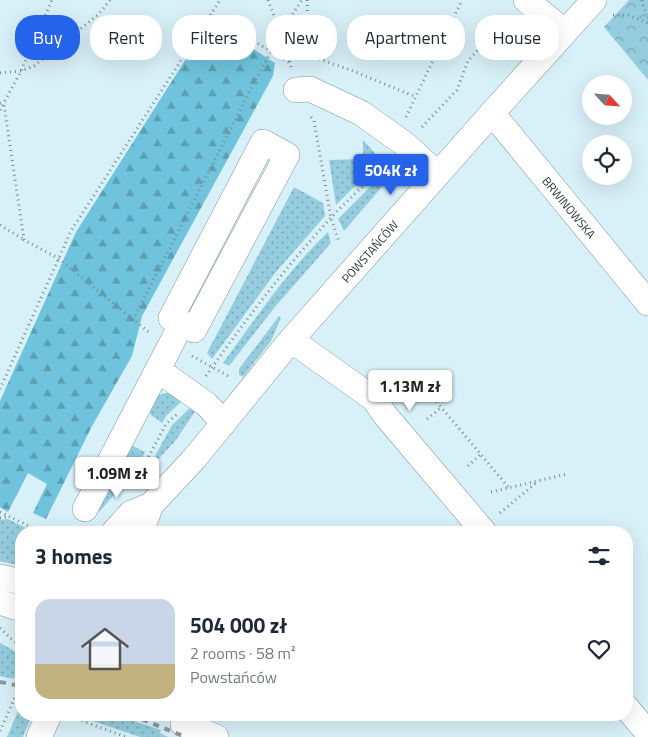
<!DOCTYPE html>
<meta charset="utf-8">
<style>
body{margin:0;font-family:"Titillium Web",sans-serif;background:#f2f2f3;color:#1f2937;height:100vh;display:flex;flex-direction:column;font-size:19px;white-space:nowrap}
*{box-sizing:border-box;margin:0}
p{font-size:16px;color:#747a83}
.icon{flex:none;width:28px;height:28px;fill:none;stroke:currentColor;stroke-width:2;stroke-linecap:round;stroke-linejoin:round}
.map{position:relative;flex:1;overflow:hidden}
.sheet{position:absolute;left:15px;top:526px;width:618px;height:195px;display:flex;flex-direction:column;background:#fff;border-radius:20px;box-shadow:0 5px 20px #0002}
.sheet>*{flex:none}
.guide{position:absolute;left:15px;top:15px;width:619px;height:45px;display:flex;gap:10px}
.needle{width:32px;rotate:116deg}
.fabs{position:absolute;left:582px;top:75px;display:grid;gap:10px}
.fabs a{display:grid;place-items:center;width:50px;height:50px;border-radius:50%;background:#fff;box-shadow:0 5px 20px #0002;font-size:25px}
.price{position:absolute;translate:-50% -42px;padding:0 11px;border-radius:5px;background:#fff;color:#222;font-size:16px;line-height:32px;filter:drop-shadow(0 1px 2px #0008)}
.price::after{content:'';position:absolute;left:50%;top:30px;width:15px;height:11px;margin-left:-8px;background:inherit;clip-path:polygon(0 0,100% 0,50% 100%)}
.price.current{background:#2563eb;color:#fff}
ul{padding:0;list-style:none}
li{display:flex;align-items:center;gap:15px;height:125px;padding:0 20px}
li span{display:grid;place-items:center;flex:none;width:140px;height:100px;border-radius:15px;color:#555}
li>.icon{margin-inline-start:auto}
span .icon{width:60px;height:60px;fill:#fffc;stroke-width:1}
li b{font-size:21px}
h2{display:flex;justify-content:space-between;align-items:center;height:60px;padding:0 20px;font-size:21px}
.tag{padding:0 18px;border-radius:20px;background:#fff;box-shadow:0 5px 20px #0002;font-size:18px;line-height:45px}
.tag.current{background:#2563eb;color:#fff}
.map>svg:first-child{display:block}
</style>
<div class="map">
<svg width="648" height="737" viewBox="0 0 648 737">
<defs>
<pattern id="grass-dots" width="8" height="8" patternUnits="userSpaceOnUse" patternTransform="scale(1.25)"><rect width="8" height="8" fill="#95cdde"/><path d="M2 2h.1M6 6h.1" fill="none" stroke="#7aa7b5" stroke-width="1.8" stroke-linecap="round"/></pattern>
<pattern id="forest-firs" width="22" height="20" patternUnits="userSpaceOnUse" patternTransform="scale(1.25)"><rect width="22" height="20" fill="#6fc3dc"/><path d="M5 1l3.5 6h-7zM16 11l3.5 6h-7z" fill="#5b9fb3"/></pattern>
<pattern id="park-crowns" width="20" height="18" patternUnits="userSpaceOnUse" patternTransform="scale(1.25)"><rect width="20" height="18" fill="#95cdde"/><path d="M2 6a3 3 0 1 1 6 0M12 15a3 3 0 1 1 6 0" fill="none" stroke="#7aa7b5"/></pattern>
</defs>
<rect width="100%" height="100%" fill="#d8f0f8"/>
<!-- grass -->
<g fill="url(#grass-dots)">
<polygon points="363,140 381,160 336,205 329,160 363,159"/>
<polygon points="395,162 399,167 344,231 338,219"/>
<polygon points="294,187 323,203 325,216 275,273 212,359 207,353"/>
<path d="M328,232L331,243L274,308L229,366L223,363C256,318 287,271 328,232Z"/>
<polygon points="279,316 281,318 271,341 243,377 239,375 239,369"/>
<polygon points="165,393 173,393 183,400 166,416 162,423 151,415 148,408 158,395"/>
<polygon points="191,407 196,410 176,440 145,474 172,425"/>
<polygon points="131,445 145,452 136,470 99,512 99,509"/>
<polygon points="8,519 34,532 21,532 21,562 17,565 0,561 0,520"/>
<path d="M0,643C22,655 24,655 14,679L0,676Z"/>
<polygon points="21,704 21,715 32,715 23,737 7,737"/>
<polygon points="86,715 115,715 161,730 160,733 168,737 140,737 84,718"/>
</g>
<!-- forest -->
<polygon fill="url(#forest-firs)" points="210,21 275,63 273,76 142,316 132,356 92,426 46,519 33,513 47,484 28,473 8,512 0,507 0,401 76,232"/>
<!-- park -->
<polygon fill="url(#park-crowns)" points="629,0 648,0 648,80 604,27"/>
<g fill="none" stroke-linecap="round" stroke-linejoin="round">
<!-- minor casing -->
<g stroke="#8198a0" stroke-width="26">
<g id="minor">
<polyline points="526,0 565,32"/>
<polyline points="296,90 310,89 361,113 406,145 437,174"/>
<path id="s1" d="M492,113L648,303"/>
<polyline points="291,340 374,399 385,415 484,532"/>
<polyline points="158,370 206,404 224,423"/>
<polyline points="85,509 182,323 171,318 263,142 287,155 194,330 182,323"/>
<path id="s2" d="M114,532L131,513L151,505L194,459L291,340L492,113L594,0"/>
<polyline points="141,532 151,505"/>
<polyline points="0,577 21,582"/>
<polyline points="0,602 21,609"/>
<polyline points="626,707 648,733"/>
<polyline points="183,724 216,737"/>
<polyline points="39,737 49,715"/>
</g>
</g>
<!-- path -->
<g stroke="#7b8b91" stroke-width="3" stroke-dasharray="1 4" stroke-linecap="butt">
<polyline points="268,0 286,47 291,67"/>
<polyline points="307,0 309,56"/>
<polyline points="642,0 644,9 648,14"/>
<polyline points="211,15 290,63"/>
<polyline points="613,15 628,15 648,23"/>
<polyline points="286,47 353,71 416,97"/>
<polyline points="0,73 21,71 34,66 99,14 110,0"/>
<polyline points="0,103 4,105 24,240 58,258 151,334"/>
<polyline points="0,110 21,71 52,0"/>
<polyline points="311,117 314,121 331,218 339,242"/>
<polyline points="406,117 462,0"/>
<polyline points="422,127 457,90 468,61 509,15"/>
<polyline points="0,225 23,239"/>
<polyline points="133,320 253,85 286,24 302,0"/>
<polyline points="192,356 230,377"/>
<polyline points="414,375 509,488"/>
<path d="M206,376C244,322 284,269 329,220C348,199 370,180 390,161"/>
<polyline points="0,389 71,231 220,0"/>
<polyline points="427,419 442,407"/>
<polyline points="468,466 481,454"/>
<polyline points="140,480 141,471 166,424 178,413"/>
<polyline points="491,492 567,474"/>
<polyline points="0,512 41,532"/>
<polyline points="500,513 537,482"/>
<polyline points="0,518 8,517"/>
<polyline points="0,628 10,638 21,646"/>
<polyline points="77,719 126,737"/>
<polyline points="0,731 21,684"/>
</g>
<!-- minor -->
<use href="#minor" stroke="#fff" stroke-width="25"/>
<!-- rail -->
<g stroke="#88999f" stroke-width="4" stroke-dasharray="6 6" stroke-linecap="butt">
<polyline points="0,682 21,686"/>
<polyline points="131,715 186,737"/>
</g>
</g>
<g text-anchor="middle" dominant-baseline="central" stroke-width="4" stroke-linejoin="round" paint-order="stroke">
<!-- street labels -->
<g font-size="12" fill="#2b3437" stroke="#f1fbfe">
<text stroke="none"><textPath href="#s1" startOffset="122">BRWINOWSKA</textPath></text>
<text stroke="none"><textPath href="#s2" startOffset="382">POWSTAŃCÓW</textPath></text>
</g>
</g>
</svg>
<div class="fabs">
<a><svg class="needle" viewBox="-14 -14 28 28"><path d="M0-13l5 13h-10z" fill="#e53935"/><path d="M0 13l5-13h-10z" fill="#747a83"/></svg></a>
<a><svg class="icon" aria-label="locate" viewBox="0 0 24 24"><circle cx="12" cy="12" r="6"/><path d="M12 2v4M12 18v4M2 12h4M18 12h4"/></svg></a>
</div>
<b class="price current" style="left:391px;top:196px">504K zł</b>
<b class="price" style="left:410px;top:412px">1.13M zł</b>
<b class="price" style="left:117px;top:499px">1.09M zł</b>
<div class="guide">
<a class="tag current">Buy</a>
<a class="tag">Rent</a>
<a class="tag">Filters</a>
<a class="tag">New</a>
<a class="tag">Apartment</a>
<a class="tag">House</a>
</div>
<section class="sheet">
<h2>3 homes<svg class="icon" aria-label="filters" viewBox="0 0 24 24"><path d="M4 7h16M4 17h16"/><circle cx="9" cy="7" r="2"/><circle cx="15" cy="17" r="2"/></svg></h2>
<ul>
<li><span style="background:linear-gradient(#c9d6e8 65%,#c2b280 0)"><svg class="icon" aria-label="home" viewBox="0 0 24 24"><path d="M3 11l9-7 9 7M6 9v11h12V9"/></svg></span><div><b>504 000 zł</b><p>2 rooms · 58 m²</p><p>Powstańców</p></div><svg class="icon" aria-label="heart" viewBox="0 0 24 24"><path d="M12 20l-8-8c-3-5 5-10 8-4 3-6 11-1 8 4z"/></svg></li>
</ul>
</section>
</div>
